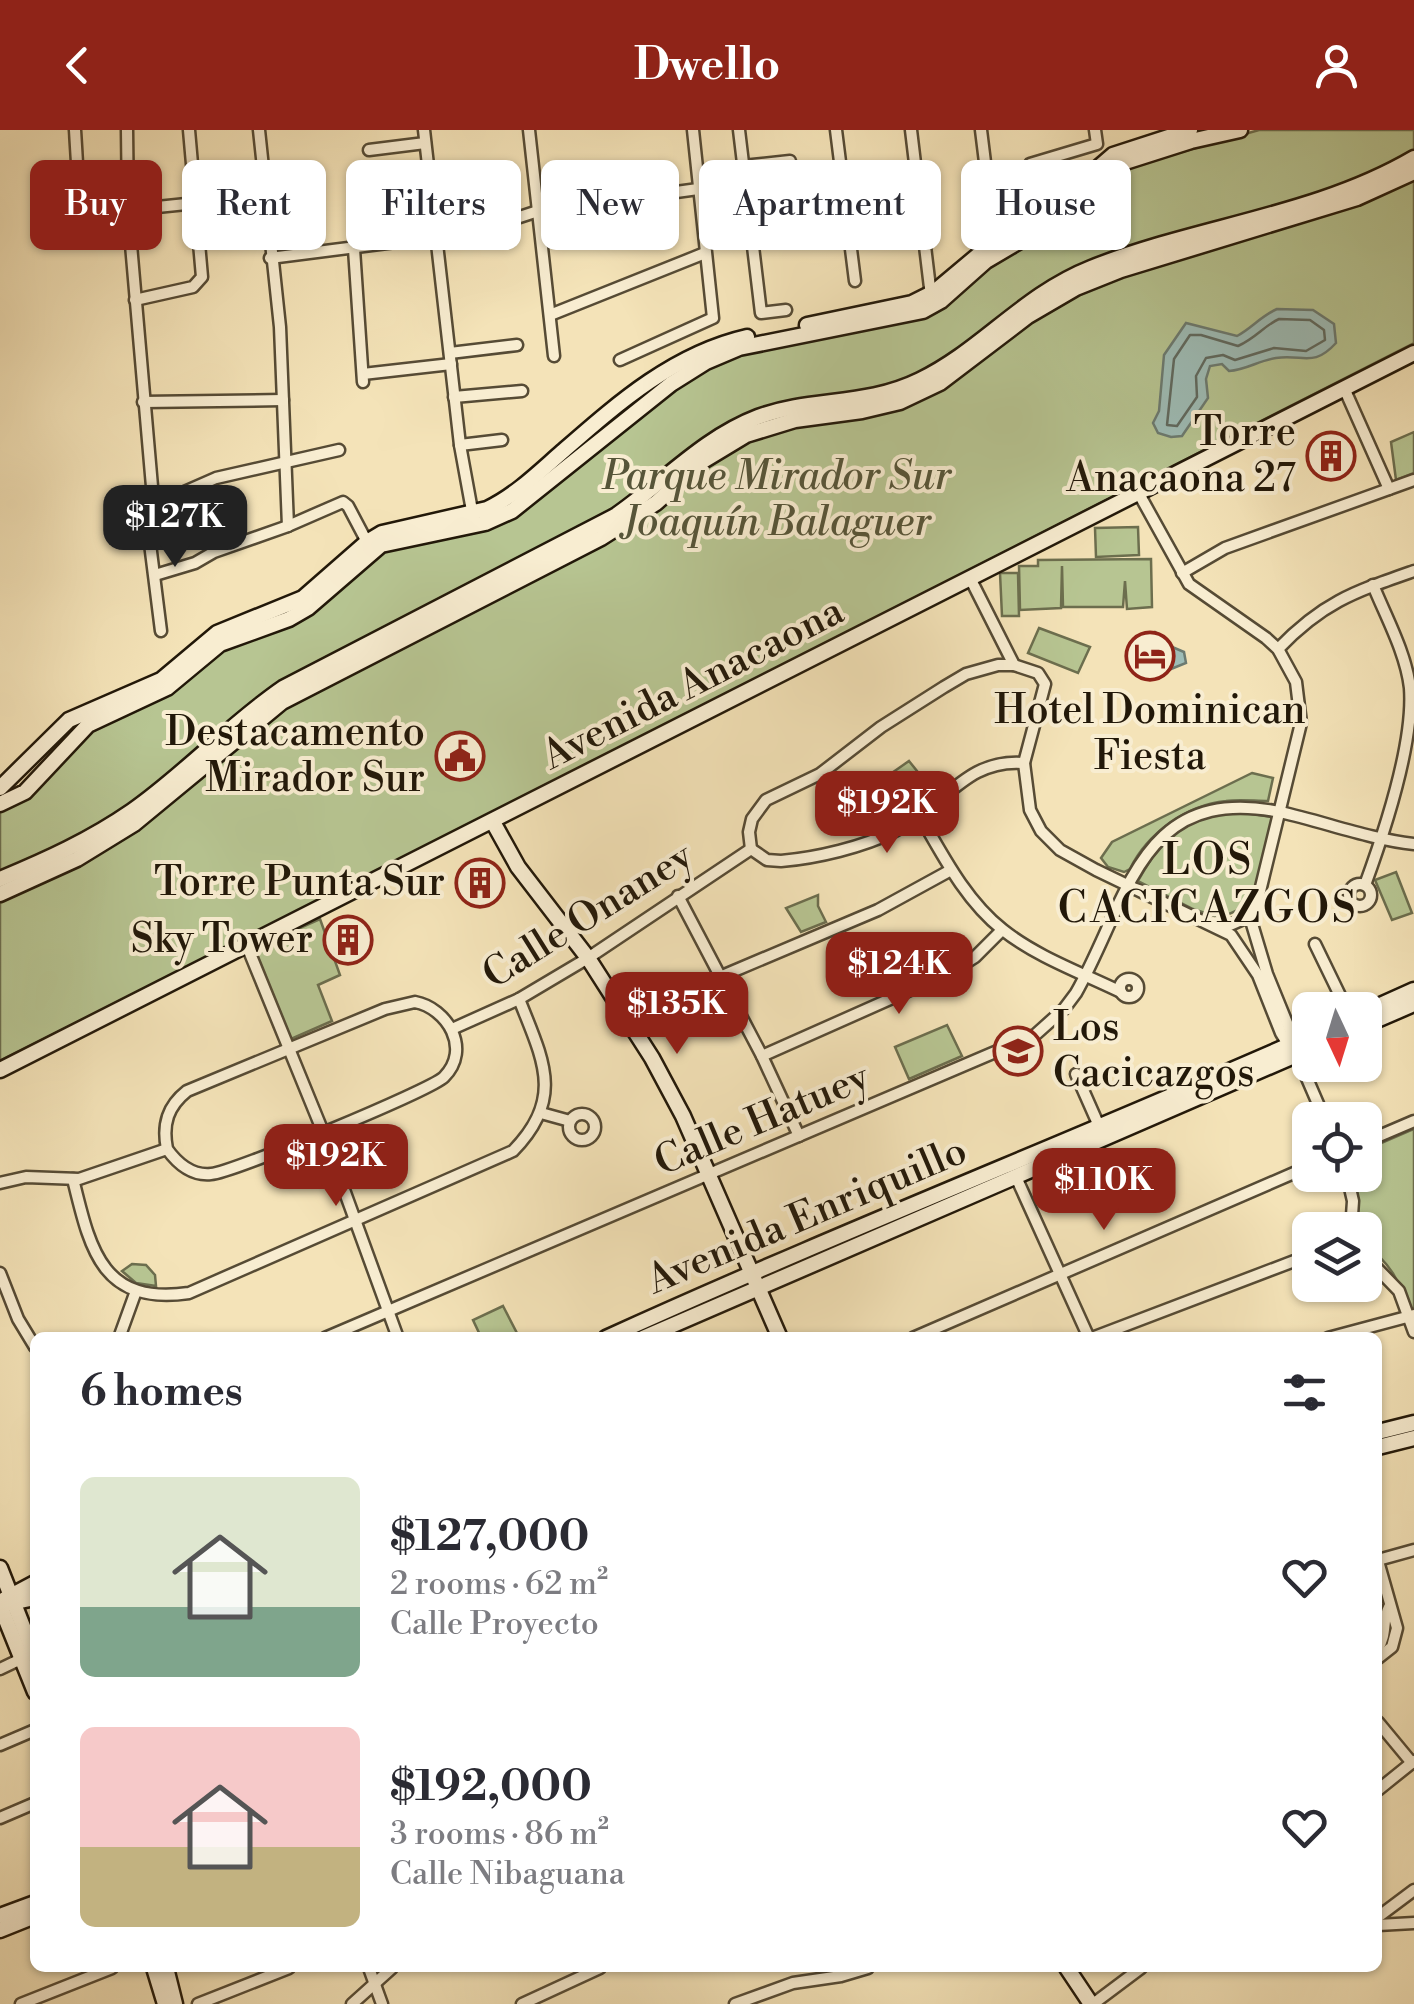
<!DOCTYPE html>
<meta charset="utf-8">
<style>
body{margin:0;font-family:"Libre Bodoni",serif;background:#f2f2f3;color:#2b2b33;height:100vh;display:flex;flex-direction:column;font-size:38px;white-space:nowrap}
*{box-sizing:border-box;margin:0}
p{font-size:32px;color:#7c7c81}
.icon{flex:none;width:55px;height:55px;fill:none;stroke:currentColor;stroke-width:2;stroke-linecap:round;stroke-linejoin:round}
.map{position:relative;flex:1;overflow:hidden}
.drawer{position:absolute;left:30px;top:1202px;width:1352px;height:640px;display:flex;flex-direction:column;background:#fff;border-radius:15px;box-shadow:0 2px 8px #0004}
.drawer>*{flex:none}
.top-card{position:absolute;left:30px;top:30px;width:1355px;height:90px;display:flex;gap:20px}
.needle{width:65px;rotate:176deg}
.controls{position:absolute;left:1292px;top:862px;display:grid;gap:20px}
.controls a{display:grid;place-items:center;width:90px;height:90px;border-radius:15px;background:#fff;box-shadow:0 2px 8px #0004;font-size:50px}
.price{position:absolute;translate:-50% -85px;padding:0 22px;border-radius:20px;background:#8f2418;color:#fff;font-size:32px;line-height:65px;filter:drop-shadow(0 2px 5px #0008)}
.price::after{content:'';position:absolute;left:50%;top:60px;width:30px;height:22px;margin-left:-15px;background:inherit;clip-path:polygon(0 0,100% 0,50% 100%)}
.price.selected{background:#222;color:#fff}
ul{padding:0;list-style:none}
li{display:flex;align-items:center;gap:30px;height:250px;padding:0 50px}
li span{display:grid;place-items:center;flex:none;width:280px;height:200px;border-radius:15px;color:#555}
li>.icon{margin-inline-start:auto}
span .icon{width:120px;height:120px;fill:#fffc;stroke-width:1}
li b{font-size:42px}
h2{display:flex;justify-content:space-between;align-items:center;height:120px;padding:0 50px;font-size:42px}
.tag{padding:0 35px;border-radius:15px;background:#fff;box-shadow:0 2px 8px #0004;font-size:35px;line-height:90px}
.tag.selected{background:#8f2418;color:#fff}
header{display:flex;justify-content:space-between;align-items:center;height:130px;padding:0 50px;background:#8f2418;color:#fff;font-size:45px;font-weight:700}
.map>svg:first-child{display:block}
</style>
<header><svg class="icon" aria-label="back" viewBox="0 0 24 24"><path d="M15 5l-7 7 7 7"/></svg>Dwello<svg class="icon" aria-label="person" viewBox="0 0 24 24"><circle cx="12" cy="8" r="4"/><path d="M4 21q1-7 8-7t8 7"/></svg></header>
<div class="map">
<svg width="1414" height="1874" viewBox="0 0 1414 1874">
<rect width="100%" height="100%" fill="#f4e3b8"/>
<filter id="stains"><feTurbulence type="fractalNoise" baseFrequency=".002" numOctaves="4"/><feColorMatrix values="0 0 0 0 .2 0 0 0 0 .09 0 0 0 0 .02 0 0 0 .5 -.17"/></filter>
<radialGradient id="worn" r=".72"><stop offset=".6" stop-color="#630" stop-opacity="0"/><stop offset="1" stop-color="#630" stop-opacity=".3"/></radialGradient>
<!-- green -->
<g fill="#b7c592" stroke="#6c6e4e" stroke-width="2.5">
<polygon points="1259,0 1414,0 1414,213 491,684 0,931 0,677 81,607 215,523 273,498 373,424 504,388 693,246 745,223 936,182 977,145 1001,127 1044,105 1129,37"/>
<polygon points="1414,302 1414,343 1396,350 1391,312"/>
<polygon points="1138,397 1139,425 1096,427 1095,398"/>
<polygon points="1151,429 1152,477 1127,479 1125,451 1123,477 1063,477 1062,436 1061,478 1020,480 1019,436 1038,436 1038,430"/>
<polygon points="1000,443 1018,443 1019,486 1002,486"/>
<polygon points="1039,498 1090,517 1078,543 1028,523"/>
<polygon points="909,631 921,646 897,663 886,647"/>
<path d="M1252,643L1273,648L1268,671C1254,671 1240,669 1226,671C1186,675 1147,704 1130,739L1124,742L1108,737L1101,728L1112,712Z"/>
<path d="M1230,681L1273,687L1255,760L1245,777L1220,788L1193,779L1138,751C1165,703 1178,695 1230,681Z"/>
<polygon points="1396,742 1412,783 1392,790 1375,750"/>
<polygon points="818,765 818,776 826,792 801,802 786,778"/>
<polygon points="320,789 340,845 318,855 332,891 291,909 253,819"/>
<polygon points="947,895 962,926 909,949 895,917"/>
<path d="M1414,999V1179L1409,1181C1399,1151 1391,1133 1365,1115V1100H1355L1356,1058L1352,1045H1365V1020Z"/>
<polygon points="132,1134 146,1135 155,1145 156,1156 136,1153 122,1141"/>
<polygon points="503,1176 519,1207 481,1207 473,1190"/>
</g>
<!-- water -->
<g fill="#9ebdb7" stroke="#6c7b71" stroke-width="2.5">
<path d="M1277,179L1313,180L1334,194L1336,213C1313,238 1304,224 1276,228C1260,230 1246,240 1229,241L1222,234L1210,236L1206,249L1208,268L1182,306L1171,307L1158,303L1153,293L1159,281L1164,225L1186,193L1237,206C1252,198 1261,186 1277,179Z"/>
<polygon points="1155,502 1163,507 1161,516 1167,530 1170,516 1184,522 1186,533 1171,539 1168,530 1150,537 1138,509"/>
</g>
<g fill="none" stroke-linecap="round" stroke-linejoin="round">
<!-- shore -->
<path stroke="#606a60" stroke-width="2.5" d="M1279,189L1310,190L1324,200L1325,210L1306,221L1274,218L1235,230L1223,225L1206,228L1196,246L1197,267L1177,296L1167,295L1174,229L1190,205H1201L1238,216C1256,208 1265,195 1279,189Z"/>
<!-- street casing -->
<g stroke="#564b35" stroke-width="15">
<g id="street">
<polyline points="75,0 81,99"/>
<polyline points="127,0 128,80 153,368 145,374 161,501"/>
<polyline points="259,0 280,197 288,396"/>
<polyline points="424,0 460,315 473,386"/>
<polyline points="529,0 554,226"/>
<polyline points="739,0 761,183 786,180"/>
<polyline points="836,0 855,151"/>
<polyline points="911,0 931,166"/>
<polyline points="981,0 995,113"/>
<polyline points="369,20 425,13"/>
<polyline points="1030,34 1097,14 1095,0"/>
<polyline points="743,36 790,31"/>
<polyline points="428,48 489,42"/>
<polyline points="128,80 196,73"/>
<polyline points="60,101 89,99"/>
<polyline points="354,119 363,252"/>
<polyline points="270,128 435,107 492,96 538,81 698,59"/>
<polyline points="135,170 193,157 202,147 189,0"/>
<polyline points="550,185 705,123"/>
<polyline points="450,223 517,215"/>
<polyline points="620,230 713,188 693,0"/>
<polyline points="363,244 451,234"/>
<polyline points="1344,258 1389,359"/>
<polyline points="454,267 522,261"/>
<polyline points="143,272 283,270"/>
<polyline points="460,315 502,310"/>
<polyline points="1138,362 1189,454 1266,508 1278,519 1296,552 1301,593 1252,794 1267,844 1296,915"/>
<polyline points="153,368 175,366 216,348 339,320"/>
<polyline points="1182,443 1225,418 1414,350"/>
<polyline points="155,445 195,433 214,422 288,396 343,372 348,376 367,412"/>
<polyline points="970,448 1014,535"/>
<path d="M1278,519C1323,472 1354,462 1414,441"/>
<path d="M920,686C943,726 966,771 1003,800C1037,827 1082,843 1121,862"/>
<polyline points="751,719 749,702 752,689 766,670 820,644 881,597 944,557 966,544 998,535 1014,535 1038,543 1045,554 1024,633 1030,680 1041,701 1060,720 1096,740 1231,805 1258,845 1281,903 1303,939 1325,990"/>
<path d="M751,719L767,730L781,731C817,728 863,717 895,701C944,678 965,628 1024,633"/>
<circle cx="1360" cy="765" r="11"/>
<path d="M1365,755C1384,703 1414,612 1410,558C1406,523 1386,487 1373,455"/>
<polyline points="678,766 762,926 799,1006"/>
<polyline points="1221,799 1253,785"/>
<polyline points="1315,814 1347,880"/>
<polyline points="247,816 323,1002 398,1208"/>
<polyline points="722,846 878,780 951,740"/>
<circle cx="1129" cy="858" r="9"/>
<path d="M415,872C447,878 472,919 444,947C431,960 231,1043 211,1044C191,1046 177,1033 167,1019C162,994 168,976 187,961L385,879Z"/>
<polyline points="452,899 519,869 588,828 751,719"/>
<polyline points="762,926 953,841 975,827 1002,800"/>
<polyline points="1076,944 1099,996"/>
<polyline points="541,983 570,991"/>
<circle cx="582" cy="997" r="13"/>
<polyline points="1365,1012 1414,991"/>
<polyline points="1347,1045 1353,1071 1351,1100"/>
<polyline points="1016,1047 1089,1208"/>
<path d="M73,1049C90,1118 101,1176 189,1163L513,1021C565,968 543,930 519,869"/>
<polyline points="0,1053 26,1047 79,1049 167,1019"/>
<polyline points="1365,1126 1399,1161 1414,1202"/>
<polyline points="0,1143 18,1189 35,1217"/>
<polyline points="119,1208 136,1161"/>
<path d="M325,1208L1035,905L1064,879L1076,863C1129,769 1140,654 1280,682C1325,692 1369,709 1414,714"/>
<polyline points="913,1208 1310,1036"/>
<polyline points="1092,1208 1310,1125"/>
<polyline points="1328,1208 1414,1185"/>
<polyline points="1378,1430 1414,1420"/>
<polyline points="1378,1431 1397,1498 1392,1517 1378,1528"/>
<path d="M1378,1518C1387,1505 1382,1490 1389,1477"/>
<polyline points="0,1539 21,1529"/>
<polyline points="1378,1592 1412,1633"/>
<polyline points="0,1615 35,1600"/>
<polyline points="1378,1660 1414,1631"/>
<polyline points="0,1688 35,1673"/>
<polyline points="1378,1787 1414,1760"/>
<polyline points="1378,1795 1414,1793"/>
<polyline points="369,1838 382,1874"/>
<polyline points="21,1874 112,1838"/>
<polyline points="198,1874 289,1838"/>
<polyline points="352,1874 392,1838"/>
<polyline points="522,1874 600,1838"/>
<polyline points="735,1874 793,1853 841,1846 868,1838"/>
<polyline points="1093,1874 1141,1838"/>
</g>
</g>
<!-- secondary casing -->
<g stroke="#221809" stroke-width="19">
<g id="secondary">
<polyline points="807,195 912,173 934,162 989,116 1041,87 1113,25 1190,0"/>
<path d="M0,658L69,590L161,550L217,503L303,468L367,412L382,403L487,379C516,365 538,343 562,322C617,274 673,224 747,207"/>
<polyline points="0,674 25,662 88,595 167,558 220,514 289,489 308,478 381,415 485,393 512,381 671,254 706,232 739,218 923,181 941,171 986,131 1052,92 1122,33 1191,11 1240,0"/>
<polyline points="493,692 518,737 588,828 652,928 683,986 780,1208"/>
<path d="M0,749C46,730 90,710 132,681C185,644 229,595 283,558L615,386C663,353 703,308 758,287C811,267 865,277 920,250C982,220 1023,165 1091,138C1196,96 1315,86 1414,28"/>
<polyline points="0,764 77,729 134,694 282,572 601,408 656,373 703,331 746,305 795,290 862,281 900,272 940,253 1028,186 1076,158 1121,140 1357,68 1414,42"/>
<polyline points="1365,882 1414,860"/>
<polyline points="1365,895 1414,874"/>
<polyline points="0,940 1414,223"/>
<path d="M606,1208C839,1102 1076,1009 1310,906"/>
<polyline points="643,1208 1310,919"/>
<polyline points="1378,1302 1414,1293"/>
<polyline points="1378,1317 1414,1308"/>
<polyline points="0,1438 35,1527"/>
<polyline points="5,1469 35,1453"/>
<polyline points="6,1474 35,1468"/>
<polyline points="0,1475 35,1562"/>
<polyline points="0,1786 35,1773"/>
<polyline points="0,1800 35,1786"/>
<polyline points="154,1838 165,1874"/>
<polyline points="166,1838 175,1874"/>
<polyline points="1067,1838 1091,1874"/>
</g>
</g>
<!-- street -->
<use href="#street" stroke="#f8edd1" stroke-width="10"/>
<!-- secondary -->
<use href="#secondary" stroke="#f8edd1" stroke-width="14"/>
</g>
<!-- icons -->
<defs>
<g id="building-ring" transform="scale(2.5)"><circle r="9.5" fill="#f8edd1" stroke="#8f2418" stroke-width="1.5"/><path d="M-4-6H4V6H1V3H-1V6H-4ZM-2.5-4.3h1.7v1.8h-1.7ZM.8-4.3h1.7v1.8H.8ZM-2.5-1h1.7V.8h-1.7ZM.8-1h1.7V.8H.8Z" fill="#8f2418"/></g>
<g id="hotel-ring" transform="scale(2.5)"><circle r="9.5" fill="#f8edd1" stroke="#8f2418" stroke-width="1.5"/><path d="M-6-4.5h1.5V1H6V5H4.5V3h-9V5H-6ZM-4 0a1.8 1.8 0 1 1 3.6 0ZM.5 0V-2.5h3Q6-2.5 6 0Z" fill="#8f2418"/></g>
<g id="civic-ring" transform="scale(2.5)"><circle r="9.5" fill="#f8edd1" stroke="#8f2418" stroke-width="1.5"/><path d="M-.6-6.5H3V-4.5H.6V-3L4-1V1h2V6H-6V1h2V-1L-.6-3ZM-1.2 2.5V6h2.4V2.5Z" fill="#8f2418"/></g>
<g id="university-ring" transform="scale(2.5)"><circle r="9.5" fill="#f8edd1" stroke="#8f2418" stroke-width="1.5"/><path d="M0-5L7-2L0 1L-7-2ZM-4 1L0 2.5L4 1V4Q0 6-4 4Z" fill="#8f2418"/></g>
</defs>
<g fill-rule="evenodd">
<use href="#building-ring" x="1331" y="326"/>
<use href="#hotel-ring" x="1150" y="526"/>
<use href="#civic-ring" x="460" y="626"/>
<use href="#building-ring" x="480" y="753"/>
<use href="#building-ring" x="348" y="810"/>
<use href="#university-ring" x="1018" y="921"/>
</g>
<g text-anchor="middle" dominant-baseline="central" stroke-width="8" stroke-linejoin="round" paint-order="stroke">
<!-- poi labels -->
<g font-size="40" fill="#221809" stroke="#f8edd1" text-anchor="end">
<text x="1296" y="303">Torre<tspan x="1296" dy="46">Anacaona 27</tspan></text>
<text x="1150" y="581" text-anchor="middle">Hotel Dominican<tspan x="1150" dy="46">Fiesta</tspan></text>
<text x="425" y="603">Destacamento<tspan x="425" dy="46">Mirador Sur</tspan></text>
<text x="445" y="753">Torre Punta Sur</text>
<text x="313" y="810">Sky Tower</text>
<text x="1053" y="898" text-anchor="start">Los<tspan x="1053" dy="46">Cacicazgos</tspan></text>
</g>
<!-- park labels -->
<g font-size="40" font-style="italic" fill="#565539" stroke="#f8edd1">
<text x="777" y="347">Parque Mirador Sur<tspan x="777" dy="46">Joaquín Balaguer</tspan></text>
</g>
<!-- street labels -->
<g font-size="40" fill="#221809" stroke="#f8edd1">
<text transform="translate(693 554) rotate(-27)">Avenida Anacaona</text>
<text transform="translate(588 786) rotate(-32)">Calle Onaney</text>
<text transform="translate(762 990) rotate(-23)">Calle Hatuey</text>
<text transform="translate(807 1086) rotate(-23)">Avenida Enriquillo</text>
</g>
<!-- neighbourhood labels -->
<g font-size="42" letter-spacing="2.5" fill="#221809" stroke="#f8edd1">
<text x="1208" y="731">LOS<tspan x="1208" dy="48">CACICAZGOS</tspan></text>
</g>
</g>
<rect width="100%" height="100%" filter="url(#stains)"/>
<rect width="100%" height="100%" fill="url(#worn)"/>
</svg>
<div class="controls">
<a><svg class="needle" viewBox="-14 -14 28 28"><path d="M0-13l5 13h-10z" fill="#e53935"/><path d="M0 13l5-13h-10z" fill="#7c7c81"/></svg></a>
<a><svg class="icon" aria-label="locate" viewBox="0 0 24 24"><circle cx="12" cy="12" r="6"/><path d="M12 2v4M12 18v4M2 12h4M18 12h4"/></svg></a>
<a><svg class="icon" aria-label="layers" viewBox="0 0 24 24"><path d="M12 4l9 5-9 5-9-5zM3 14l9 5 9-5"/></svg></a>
</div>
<b class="price selected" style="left:175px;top:440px">$127K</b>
<b class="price" style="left:887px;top:726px">$192K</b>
<b class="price" style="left:899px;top:887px">$124K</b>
<b class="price" style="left:677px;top:927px">$135K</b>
<b class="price" style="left:336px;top:1079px">$192K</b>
<b class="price" style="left:1104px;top:1103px">$110K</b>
<div class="top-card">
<a class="tag selected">Buy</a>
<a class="tag">Rent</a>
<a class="tag">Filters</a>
<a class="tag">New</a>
<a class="tag">Apartment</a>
<a class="tag">House</a>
</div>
<section class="drawer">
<h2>6 homes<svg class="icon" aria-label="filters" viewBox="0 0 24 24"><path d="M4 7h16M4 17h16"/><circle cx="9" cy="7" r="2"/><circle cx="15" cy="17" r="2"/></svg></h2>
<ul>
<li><span style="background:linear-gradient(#dfe7d0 65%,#7fa58c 0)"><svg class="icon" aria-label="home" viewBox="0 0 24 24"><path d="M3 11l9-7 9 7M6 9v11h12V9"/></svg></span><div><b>$127,000</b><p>2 rooms · 62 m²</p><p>Calle Proyecto</p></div><svg class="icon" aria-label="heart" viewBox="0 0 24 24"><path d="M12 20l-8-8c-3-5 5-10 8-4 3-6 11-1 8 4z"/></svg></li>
<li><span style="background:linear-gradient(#f6c9c9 60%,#c2b280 0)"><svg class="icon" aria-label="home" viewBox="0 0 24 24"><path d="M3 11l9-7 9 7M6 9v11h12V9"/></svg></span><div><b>$192,000</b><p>3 rooms · 86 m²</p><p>Calle Nibaguana</p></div><svg class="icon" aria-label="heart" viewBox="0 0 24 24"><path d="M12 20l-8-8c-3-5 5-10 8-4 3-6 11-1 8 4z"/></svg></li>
</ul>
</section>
</div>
